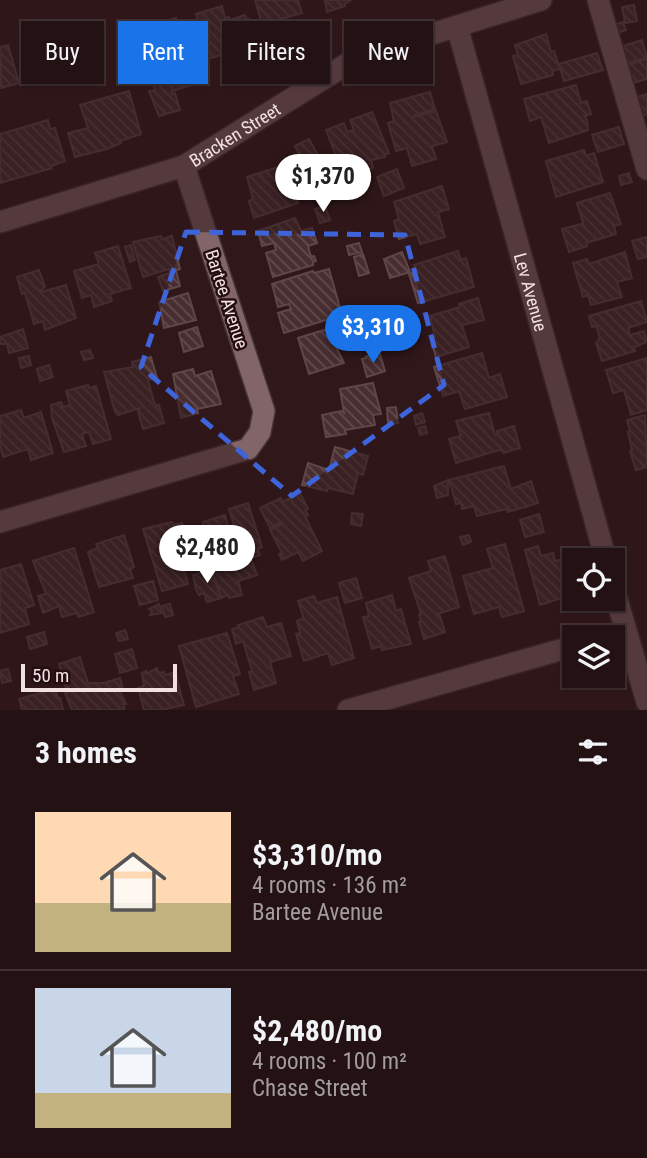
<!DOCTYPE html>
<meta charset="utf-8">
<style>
body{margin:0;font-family:"Roboto Condensed",sans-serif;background:#2b1a1d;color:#f1f3f6;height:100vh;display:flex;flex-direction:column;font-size:26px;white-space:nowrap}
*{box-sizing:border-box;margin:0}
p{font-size:23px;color:#a39da0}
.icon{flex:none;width:38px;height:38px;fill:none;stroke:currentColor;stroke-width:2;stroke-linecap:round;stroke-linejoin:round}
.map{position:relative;height:710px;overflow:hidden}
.details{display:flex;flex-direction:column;background:#231114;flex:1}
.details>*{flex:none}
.top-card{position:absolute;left:21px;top:21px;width:606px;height:63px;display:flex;gap:14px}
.controls{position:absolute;left:562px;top:548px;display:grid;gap:14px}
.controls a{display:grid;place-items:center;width:63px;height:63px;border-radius:0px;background:#231114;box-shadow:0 2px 5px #0004,0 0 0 2px #403134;font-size:35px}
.scale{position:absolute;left:21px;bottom:18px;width:156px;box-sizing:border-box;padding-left:7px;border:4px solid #f2e1e2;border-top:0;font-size:19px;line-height:24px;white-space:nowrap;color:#f2e1e2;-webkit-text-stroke:5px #250e11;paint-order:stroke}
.price{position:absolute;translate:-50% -60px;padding:0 16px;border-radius:24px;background:#fff;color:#222;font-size:23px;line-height:46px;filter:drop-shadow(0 2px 4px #0008)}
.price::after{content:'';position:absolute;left:50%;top:42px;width:21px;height:16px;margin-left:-10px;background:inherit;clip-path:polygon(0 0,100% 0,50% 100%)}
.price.selected{background:#1a73e8;color:#fff}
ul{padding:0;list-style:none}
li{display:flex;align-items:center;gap:21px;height:175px;padding:0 35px}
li+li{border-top:2px solid #403134}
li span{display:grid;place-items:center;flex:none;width:196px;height:140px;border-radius:0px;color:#555}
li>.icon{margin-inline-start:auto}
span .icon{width:84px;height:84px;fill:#fffc;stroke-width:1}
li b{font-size:30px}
h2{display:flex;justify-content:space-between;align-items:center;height:84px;padding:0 35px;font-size:30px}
.tag{padding:0 24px;border-radius:0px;background:#231114;box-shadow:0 2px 5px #0004,0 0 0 2px #403134;font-size:24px;line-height:63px}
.tag.selected{background:#1a73e8;color:#fff}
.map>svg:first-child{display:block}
</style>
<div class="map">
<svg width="647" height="710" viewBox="0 0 647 710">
<defs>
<pattern id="building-back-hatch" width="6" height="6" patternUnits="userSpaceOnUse" patternTransform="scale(1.75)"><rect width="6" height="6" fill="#482e31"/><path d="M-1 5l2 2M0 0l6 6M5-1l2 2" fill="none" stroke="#634c4f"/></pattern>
</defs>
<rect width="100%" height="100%" fill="#2f171a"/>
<!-- building -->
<g fill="url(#building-back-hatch)" stroke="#614648" stroke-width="2">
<polygon points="255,0 298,0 302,13 281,19 287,40 265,46 260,28 263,27"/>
<polygon points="325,0 351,0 345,4 345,6 327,12"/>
<polygon points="634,5 637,21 625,23 622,7"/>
<polygon points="222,6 225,18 229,17 230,20 245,15 247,20 249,19 259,53 256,54 257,57 235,64 232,52 207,59 196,14"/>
<polygon points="176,18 188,62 196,60 202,82 172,91 172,94 175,93 180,110 159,116 149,91 155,90 139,27"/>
<polygon points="623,22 626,30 618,33 616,24"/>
<polygon points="81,29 85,44 78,46 74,31"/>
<polygon points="546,34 551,52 554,51 560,69 552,71 553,75 521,84 513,56 518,55 515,45"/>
<polygon points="642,40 647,58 628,63 623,46"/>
<polygon points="75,41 78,54 68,56 65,43"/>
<polygon points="8,45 19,83 1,88 0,47"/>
<polygon points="597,53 603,70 564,81 559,64"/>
<polygon points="647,59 647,79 633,83 628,65"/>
<polygon points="90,61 94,76 86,78 82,63"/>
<polygon points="576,85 581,103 587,101 591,114 584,116 587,120 588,130 549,143 541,117 530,121 524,99"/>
<polygon points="129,91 141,134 120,141 121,143 107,149 75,157 68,133 88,128 80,105"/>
<polygon points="430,92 435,109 414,115 414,117 436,111 447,142 432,146 436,159 412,166 407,148 396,151 388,123 394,121 390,103"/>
<polygon points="647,94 647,114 643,116 637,97"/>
<polygon points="372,112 389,153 384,155 385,157 371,160 373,168 345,179 326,130 344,123 347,132 354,130 350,120"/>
<polygon points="48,120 50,129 55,128 65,161 51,166 52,168 0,183 0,134"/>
<polygon points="619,127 624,144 598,152 592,135"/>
<polygon points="309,139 335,186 318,194 295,146"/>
<polygon points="584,150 586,156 594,153 603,182 556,197 546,161"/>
<polygon points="278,167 283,184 292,181 298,203 254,218 249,201 253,199 247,177"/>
<polygon points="397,169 404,188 384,196 377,177"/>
<polygon points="629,173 632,182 621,185 619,176"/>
<polygon points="442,186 449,209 438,212 445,237 420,244 417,234 399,239 394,221 399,219 394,202"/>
<polygon points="610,193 621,224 614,226 616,234 586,243 587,246 569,252 562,229 581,224 584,226 577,203"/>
<polygon points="325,206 330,220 320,223 315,209"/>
<polygon points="295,218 301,231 312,228 317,243 308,246 311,257 314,256 316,261 313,262 313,265 273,277 266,253 276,250 274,243 262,246 258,231"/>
<polygon points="161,236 162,239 172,236 180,269 170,272 169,269 143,277 133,242"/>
<polygon points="647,237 647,257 638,259 632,241"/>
<polygon points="359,243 362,252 349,255 347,246"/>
<polygon points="131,245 135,260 130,262 125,247"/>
<polygon points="118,246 131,288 110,294 112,301 94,307 91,295 82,298 74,271 99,264 95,253"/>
<polygon points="458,251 461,260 466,258 474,287 418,303 409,274 416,272 414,265"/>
<polygon points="402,252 410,272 390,278 384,259"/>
<polygon points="625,252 632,278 617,282 622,297 591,305 588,295 583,297 573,263 587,259 589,264"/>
<polygon points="363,254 369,273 359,276 354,257"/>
<polygon points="329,269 342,315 284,333 278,313 291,309 289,304 278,307 272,284 313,271 314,273"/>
<polygon points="39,270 45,287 41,290 41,292 66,285 76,318 45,330 43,321 34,324 25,293 22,294 17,277"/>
<polygon points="176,271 180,286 163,291 158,277"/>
<polygon points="188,293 196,320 164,328 159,302"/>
<polygon points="478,298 484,320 462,325 469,347 436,357 431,339 435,337 430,316 460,307 459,304"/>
<polygon points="641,301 647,322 628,328 630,335 644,331 647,342 634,347 635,351 602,361 596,343 600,338 596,326 592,327 589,316"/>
<polygon points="370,316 373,325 366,327 368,335 335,345 344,363 309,374 298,338"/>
<polygon points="197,327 203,346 184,352 179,333"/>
<polygon points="23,329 28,348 9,353 7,344 0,344 0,337"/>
<polygon points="90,350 93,358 84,360 81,352"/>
<polygon points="482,353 489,378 500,374 507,397 465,409 459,391 443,396 434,367"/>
<polygon points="380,354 385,371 367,377 362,359 366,358 366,356"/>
<polygon points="29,356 31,365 21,368 19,358"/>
<polygon points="151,357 157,378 148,380 154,402 157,406 159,405 164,423 143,429 138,411 140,408 118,415 115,412 104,372 133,367 132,362"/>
<polygon points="647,358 647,410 631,415 624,390 613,393 606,370"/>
<polygon points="49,365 53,377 40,381 37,369"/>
<polygon points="193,369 195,376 211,371 221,404 197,409 198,413 181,418 173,374"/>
<polygon points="373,383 381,414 373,415 375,425 345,430 346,434 326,437 322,415 341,411 344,413 340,389"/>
<polygon points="88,385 89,388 96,386 111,439 93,444 89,432 82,434 86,446 64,452 52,418 51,405 61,402 63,407 70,405 66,391"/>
<polygon points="396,407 398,423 388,424 387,408"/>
<polygon points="21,410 24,418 41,412 53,453 31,460 28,449 3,457 0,446 0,416"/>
<polygon points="422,413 425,422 416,425 414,416"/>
<polygon points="489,413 495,435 498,434 497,431 514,426 520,448 503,453 502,450 496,451 456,463 449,439 461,436 456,421"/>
<polygon points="645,415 647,467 636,470 630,451 632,450 628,432 630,431 627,420"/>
<polygon points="425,426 427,433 420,435 418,428"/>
<polygon points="335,447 368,456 363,475 358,473 353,494 328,488 327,491 302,485 308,463 329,470"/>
<polygon points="504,466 511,489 531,481 538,503 508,512 507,509 477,516 474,506 462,509 461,503 456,504 449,480"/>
<polygon points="448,480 448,495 437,498 434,486"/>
<polygon points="300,493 308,509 305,510 308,515 305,516 322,551 303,561 298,552 282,560 279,554 282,553 270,530 282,524 281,522 270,528 260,508 281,498 282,502"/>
<polygon points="248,503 262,547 258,549 260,555 251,558 257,575 238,581 242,595 229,598 228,595 221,598 213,571 216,570 212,552 207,544 210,543 207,541 203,522 225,515 228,527 234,525 229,509"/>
<polygon points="352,513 363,514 361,526 351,524"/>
<polygon points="539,514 544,532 525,537 520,520"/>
<polygon points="172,522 173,525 182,523 193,566 184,569 188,584 162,591 143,529"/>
<polygon points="124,535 134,567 130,569 133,578 99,587 88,552 98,548 96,544"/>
<polygon points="469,535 471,542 463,545 460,537"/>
<polygon points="505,544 524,611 502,617 499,607 474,614 463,576 493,568 487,549"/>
<polygon points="538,546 541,556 553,553 555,561 565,559 574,594 540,605 525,550"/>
<polygon points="74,548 94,612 78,617 77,613 62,617 59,606 43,613 38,596 46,594 33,561"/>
<polygon points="445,556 459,607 437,614 440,616 445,632 424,639 419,622 421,621 419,615 421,614 409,578 431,571 428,561"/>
<polygon points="21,564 34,605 25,608 29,624 0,633 0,570"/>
<polygon points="211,569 221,598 207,602 204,593 199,595 196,590 193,575"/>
<polygon points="356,578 362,598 345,603 339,583"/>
<polygon points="153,581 158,600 140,605 134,586"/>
<polygon points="392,595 396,611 401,609 411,644 382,650 381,646 372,649 363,617 369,616 366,603"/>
<polygon points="314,596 317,603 337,597 354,658 332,665 328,653 304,661 296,634 300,633 297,621 302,619 303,616 298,601"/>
<polygon points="159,604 162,613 150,615 152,611 149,609"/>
<polygon points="170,604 173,615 165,617 162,606"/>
<polygon points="263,617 267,627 281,623 291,656 270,662 276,683 254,690 249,672 252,671 243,641 236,644 232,629 239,627 238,625"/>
<polygon points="125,630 128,639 119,641 116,633"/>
<polygon points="44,632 47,644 30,649 27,637"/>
<polygon points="227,633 240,674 233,676 239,694 196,707 179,646"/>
<polygon points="132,649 137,668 120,673 115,654"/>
<polygon points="80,657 88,683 104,683 120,678 123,689 119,690 126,704 123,704 125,710 72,710 65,693 67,692 59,664"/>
<polygon points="157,668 159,673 164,672 165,675 175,672 184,705 161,710 144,710 138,688 144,686 142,673 146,671 146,674"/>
<polygon points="8,669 11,681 2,683 0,671"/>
<polygon points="55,689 58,698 60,698 63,710 22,710 19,699"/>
</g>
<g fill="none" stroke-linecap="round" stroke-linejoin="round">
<!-- minor casing -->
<g stroke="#463436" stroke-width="24">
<g id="minor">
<polyline points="598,0 647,169"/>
<path id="s1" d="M457,26L606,560"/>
<path id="s2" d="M0,222L184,166L358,57L541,0"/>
<polyline points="0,522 248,449 260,432 264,411 184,166"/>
<polyline points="612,583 647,702"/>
<polyline points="348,710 574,646"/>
</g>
</g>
<!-- minor -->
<use href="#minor" stroke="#826568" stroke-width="21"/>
</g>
<!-- marked area -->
<path d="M0 0H647V710H0ZM186,232L405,235L444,385L292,496L141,367Z" fill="#2f171a" fill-opacity=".55" fill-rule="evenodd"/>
<path fill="none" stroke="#3d64da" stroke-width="5" stroke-dasharray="14 9" stroke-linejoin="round" d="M186,232L405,235L444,385L292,496L141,367Z"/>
<g text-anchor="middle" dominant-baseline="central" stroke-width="5" stroke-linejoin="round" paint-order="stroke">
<!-- street labels -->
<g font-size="18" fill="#f2e1e2" stroke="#250e11">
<text stroke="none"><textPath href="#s2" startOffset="252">Bracken Street</textPath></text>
<text stroke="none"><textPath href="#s1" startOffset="276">Lev Avenue</textPath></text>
<text transform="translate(227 299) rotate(72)">Bartee Avenue</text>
</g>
</g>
</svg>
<div class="controls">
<a><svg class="icon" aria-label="locate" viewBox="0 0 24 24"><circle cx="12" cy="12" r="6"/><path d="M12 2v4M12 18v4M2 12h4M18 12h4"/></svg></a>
<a><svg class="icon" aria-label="layers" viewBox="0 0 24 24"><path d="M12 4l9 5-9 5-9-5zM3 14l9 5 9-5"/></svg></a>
</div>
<div class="scale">50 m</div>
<b class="price" style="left:323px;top:214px">$1,370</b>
<b class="price selected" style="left:373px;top:365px">$3,310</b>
<b class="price" style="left:207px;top:585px">$2,480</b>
<div class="top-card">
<a class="tag">Buy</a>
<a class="tag selected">Rent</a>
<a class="tag">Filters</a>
<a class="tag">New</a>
</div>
</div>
<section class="details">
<h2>3 homes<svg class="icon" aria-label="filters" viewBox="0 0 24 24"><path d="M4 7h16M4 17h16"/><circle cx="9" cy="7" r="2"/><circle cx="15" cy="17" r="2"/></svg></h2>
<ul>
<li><span style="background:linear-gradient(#ffd9b3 65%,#c2b280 0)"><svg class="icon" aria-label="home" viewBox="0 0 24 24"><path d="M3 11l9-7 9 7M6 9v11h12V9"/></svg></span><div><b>$3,310/mo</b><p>4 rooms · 136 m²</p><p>Bartee Avenue</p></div></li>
<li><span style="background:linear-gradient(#c9d6e8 75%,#c2b280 0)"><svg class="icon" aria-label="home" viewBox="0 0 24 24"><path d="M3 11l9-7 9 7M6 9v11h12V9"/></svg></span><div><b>$2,480/mo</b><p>4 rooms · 100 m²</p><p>Chase Street</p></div></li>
</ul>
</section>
